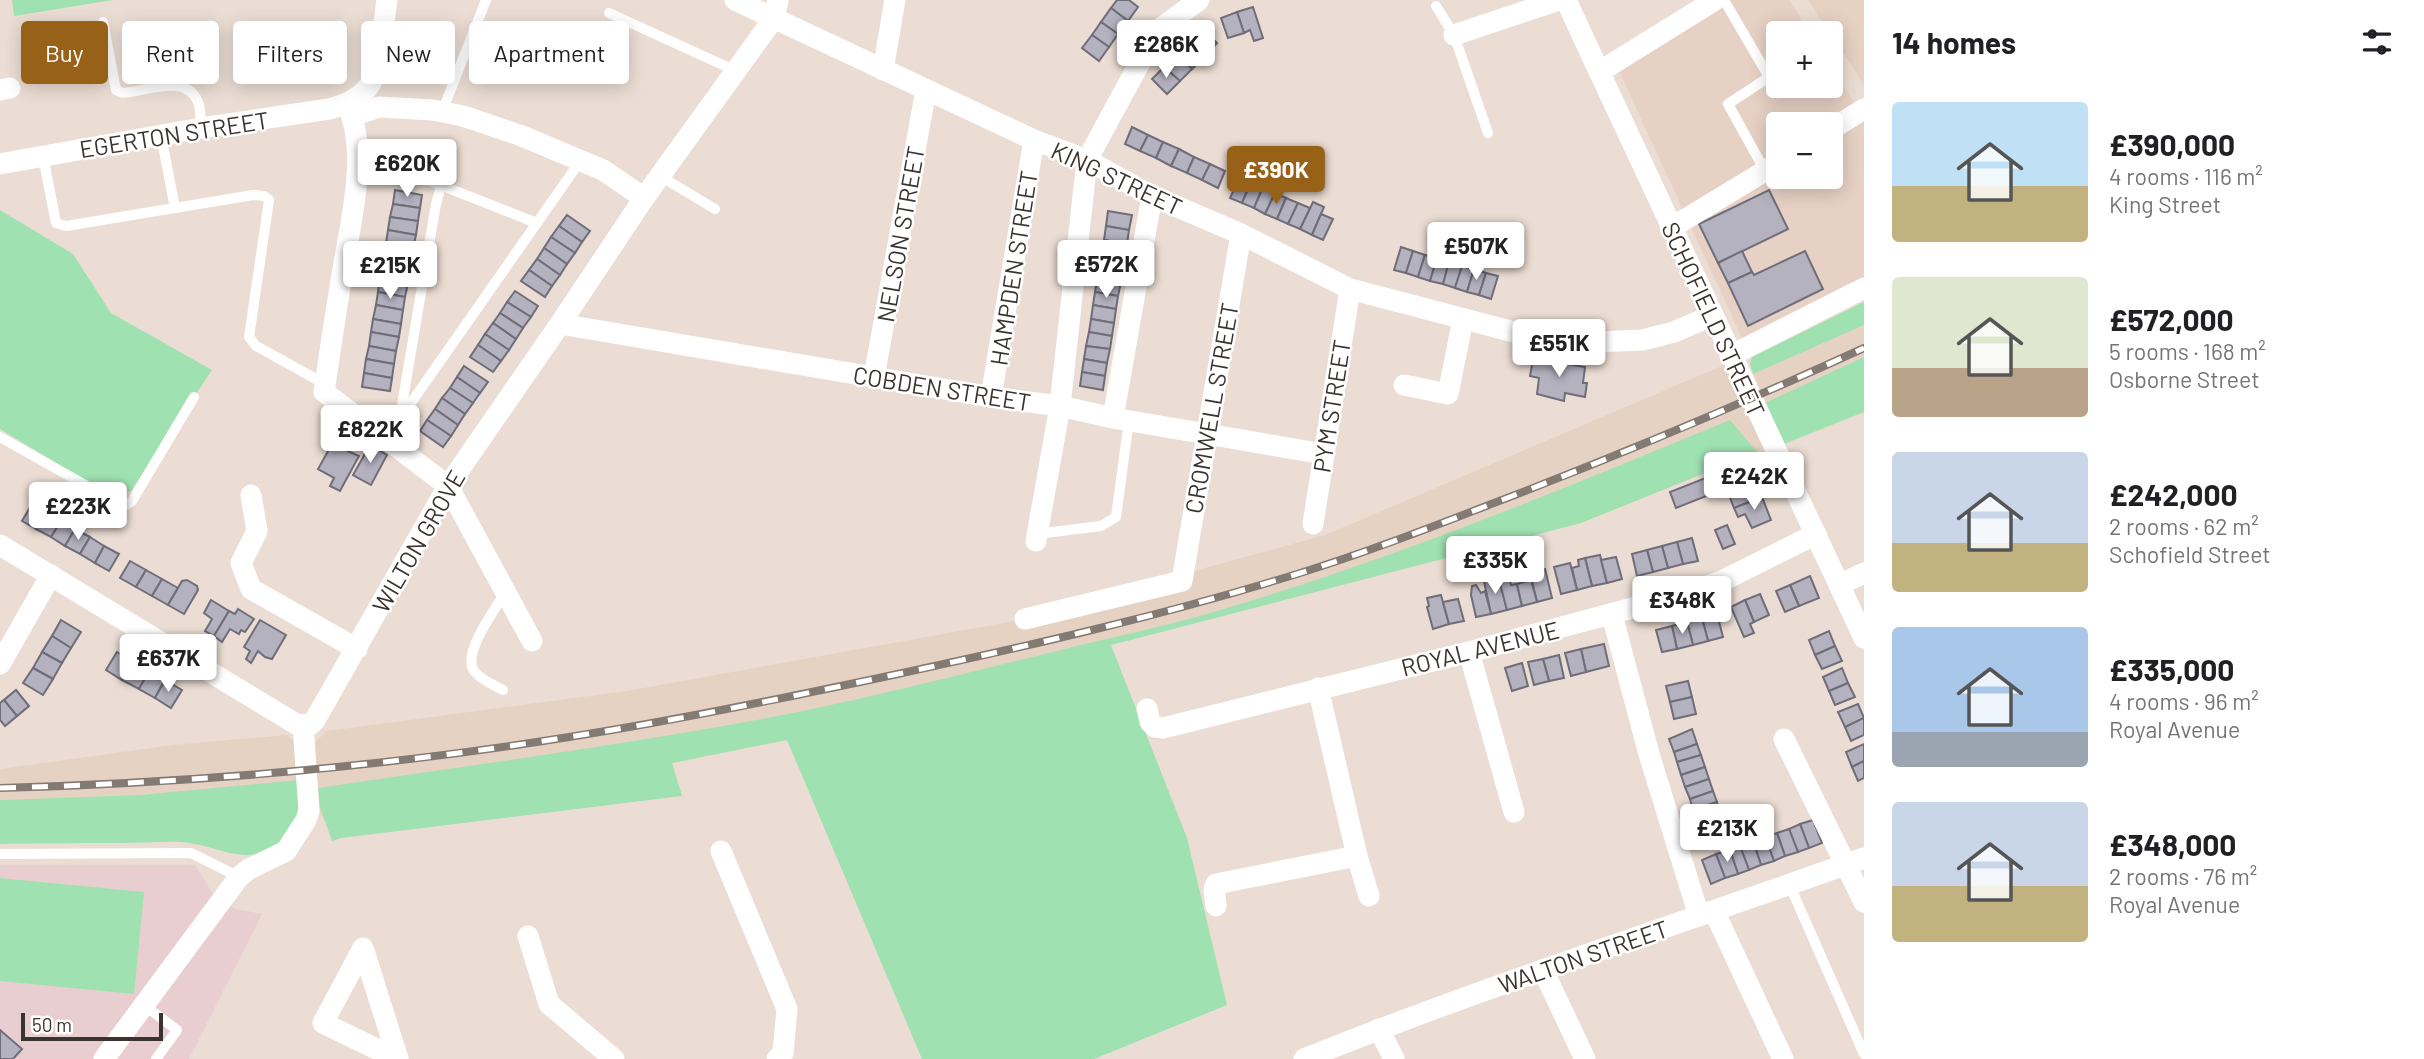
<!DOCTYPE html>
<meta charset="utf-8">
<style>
body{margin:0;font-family:Barlow,sans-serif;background:#f6f6f6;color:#202124;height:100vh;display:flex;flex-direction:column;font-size:26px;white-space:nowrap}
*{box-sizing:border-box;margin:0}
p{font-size:23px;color:#757577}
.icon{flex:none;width:38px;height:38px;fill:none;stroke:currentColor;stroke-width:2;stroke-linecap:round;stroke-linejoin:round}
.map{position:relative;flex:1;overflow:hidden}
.sheet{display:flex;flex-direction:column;background:#fff;width:560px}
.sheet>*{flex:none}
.top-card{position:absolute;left:21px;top:21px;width:665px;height:63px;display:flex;gap:14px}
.buttons{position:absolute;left:1766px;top:21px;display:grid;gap:14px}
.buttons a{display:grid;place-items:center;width:77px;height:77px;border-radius:7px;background:#fff;box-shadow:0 4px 18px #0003;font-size:35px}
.scale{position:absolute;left:21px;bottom:18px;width:142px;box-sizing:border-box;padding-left:7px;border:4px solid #3a3431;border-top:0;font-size:19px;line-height:24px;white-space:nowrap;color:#3a3431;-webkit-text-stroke:5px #fff;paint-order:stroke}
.price{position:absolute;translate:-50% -60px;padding:0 16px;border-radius:7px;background:#fff;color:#222;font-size:23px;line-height:46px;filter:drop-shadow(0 2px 4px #0008)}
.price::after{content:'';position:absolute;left:50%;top:42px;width:21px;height:16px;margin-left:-10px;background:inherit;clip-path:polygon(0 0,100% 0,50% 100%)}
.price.on{background:#976118;color:#fff}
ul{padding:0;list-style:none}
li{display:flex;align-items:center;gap:21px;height:175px;padding:0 28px}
li span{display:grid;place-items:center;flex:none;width:196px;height:140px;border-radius:7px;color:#555}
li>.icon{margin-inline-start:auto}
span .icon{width:84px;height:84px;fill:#fffc;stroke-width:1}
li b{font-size:30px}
h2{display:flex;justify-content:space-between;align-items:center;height:84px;padding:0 28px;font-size:30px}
.pill{padding:0 24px;border-radius:7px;background:#fff;box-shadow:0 4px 18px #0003;font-size:24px;line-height:63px}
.pill.on{background:#976118;color:#fff}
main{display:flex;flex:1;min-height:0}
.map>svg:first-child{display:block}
</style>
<main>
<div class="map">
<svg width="1864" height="1059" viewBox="0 0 1864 1059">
<rect width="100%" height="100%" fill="#ebddd3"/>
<!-- built -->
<g fill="#e6d2c3">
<polygon points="1808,0 1864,0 1864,85 1830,33"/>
<polygon points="1864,302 1864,412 1765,403 1750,364 1752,357"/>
<polygon points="1729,363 1769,444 1757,452 1581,523 1111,645 1111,651 921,712 672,763 325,821 314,805 310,747 327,731 627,691 1009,622 1325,535"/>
<polygon points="287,735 295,742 300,806 0,819 0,769 173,745"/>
</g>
<!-- industrial -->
<path fill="#e7d1c4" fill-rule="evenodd" d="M1730,0H1789L1810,33H1778V86H1830L1831,66L1864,119V281L1742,338L1619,71ZM1778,124H1830V177H1778Z"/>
<!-- education -->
<polygon fill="#e9ced1" points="0,865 195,865 215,897 236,909 262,914 189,1059 0,1059"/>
<!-- green -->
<g fill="#a0e1b2">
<polygon points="12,0 113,0 14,16"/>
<polygon points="0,210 73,254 111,313 212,370 131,491 118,494 106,493 0,429"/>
<polygon points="1864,302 1864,325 1753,374 1750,364 1752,357"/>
<polygon points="1864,357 1864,412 1784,444 1765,403"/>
<path d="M1730,420L1757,452L1581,523L1111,645L1187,838L1227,1005L1094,1059H922L787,740L672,763L682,796L341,838L332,841L320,807L318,788C466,766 615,746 762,719C858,701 953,676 1049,653C1094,641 1140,632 1185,620C1372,568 1551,494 1730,420Z"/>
<path d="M298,780C300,809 299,834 270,849C241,865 213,844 182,842C163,841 143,843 123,843C82,843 41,843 0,844V800L141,795Z"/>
<polygon points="0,878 144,892 134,994 0,981"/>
</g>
<!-- building -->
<g fill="#b5b2c0" stroke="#6f6d7a" stroke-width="2">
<polygon points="1117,0 1129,0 1138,7 1128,21 1111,8"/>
<polygon points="1253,7 1263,38 1254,41 1250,30 1244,33 1237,12"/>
<polygon points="1111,8 1128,21 1118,34 1101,22"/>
<polygon points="1237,12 1244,33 1228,38 1221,18"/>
<polygon points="1101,22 1118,34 1109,47 1092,35"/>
<polygon points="1202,28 1217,43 1205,56 1190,41"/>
<polygon points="1092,35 1109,47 1099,61 1082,48"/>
<polygon points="1190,41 1205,56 1192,69 1177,54"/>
<polygon points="1177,54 1192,69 1180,81 1164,67"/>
<polygon points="1164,67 1180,81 1167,94 1152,79"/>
<polygon points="1132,127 1148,135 1140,151 1125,144"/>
<polygon points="1148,135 1163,142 1156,158 1140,151"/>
<polygon points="1163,142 1179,149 1171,166 1156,158"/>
<polygon points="1179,149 1194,157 1187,173 1171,166"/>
<polygon points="1194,157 1210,164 1202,180 1187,173"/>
<polygon points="1210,164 1225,171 1218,188 1202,180"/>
<polygon points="1240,177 1251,182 1242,203 1230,198"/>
<polygon points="1251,182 1263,187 1254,208 1242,203"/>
<polygon points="1263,187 1275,193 1265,214 1254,208"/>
<polygon points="395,190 422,195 420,208 393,204"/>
<polygon points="1769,190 1788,229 1718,263 1699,224"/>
<polygon points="1275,193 1286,198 1277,219 1265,214"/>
<polygon points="1286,198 1298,203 1288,224 1277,219"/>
<polygon points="1313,202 1324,207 1312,235 1300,229"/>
<polygon points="1298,203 1310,208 1300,229 1288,224"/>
<polygon points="393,204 420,208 418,221 390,217"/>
<polygon points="1108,211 1132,215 1129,230 1106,226"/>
<polygon points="1321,214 1333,219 1323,240 1312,235"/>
<polygon points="567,215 590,231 582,242 559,226"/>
<polygon points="390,217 418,221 416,235 388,230"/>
<polygon points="559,226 582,242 575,253 551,237"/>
<polygon points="1106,226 1129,230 1127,244 1104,240"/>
<polygon points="388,230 416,235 413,248 386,243"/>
<polygon points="551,237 575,253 567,264 544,248"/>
<polygon points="1104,240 1127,244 1125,257 1101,253"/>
<polygon points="386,243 413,248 411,261 383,256"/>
<polygon points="1401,247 1413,251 1406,273 1394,270"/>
<polygon points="544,248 567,264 560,275 537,259"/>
<polygon points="1413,251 1425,255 1418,277 1406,273"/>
<polygon points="1742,251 1752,272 1728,283 1718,263"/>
<polygon points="1805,251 1823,289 1748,326 1728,283 1752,272 1754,275"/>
<polygon points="1101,253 1125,257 1123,269 1099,265"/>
<polygon points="1425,255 1437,258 1430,281 1418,277"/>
<polygon points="383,256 411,261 409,275 381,270"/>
<polygon points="1437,258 1449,262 1443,284 1430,281"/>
<polygon points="537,259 560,275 552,286 529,270"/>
<polygon points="1449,262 1462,266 1455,288 1443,284"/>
<polygon points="1099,265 1123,269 1121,282 1097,279"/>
<polygon points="1462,266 1474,269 1467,292 1455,288"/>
<polygon points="1474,269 1486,273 1479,295 1467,292"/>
<polygon points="529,270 552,286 545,297 521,281"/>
<polygon points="1486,273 1498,276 1491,299 1479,295"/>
<polygon points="380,278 408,283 405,297 378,292"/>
<polygon points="1097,279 1121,282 1118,296 1095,292"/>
<polygon points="515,291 538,306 531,317 507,302"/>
<polygon points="378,292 405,297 403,310 376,305"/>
<polygon points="1095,292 1118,296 1116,309 1093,305"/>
<polygon points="507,302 531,317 523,328 500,313"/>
<polygon points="376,305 403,310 401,324 373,319"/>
<polygon points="1093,305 1116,309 1114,323 1091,319"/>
<polygon points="500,313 523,328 516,339 493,323"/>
<polygon points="373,319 401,324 399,337 371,332"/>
<polygon points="1091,319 1114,323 1112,336 1089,332"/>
<polygon points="493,323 516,339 509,350 485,334"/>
<polygon points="371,332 399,337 396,351 369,346"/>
<polygon points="1089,332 1112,336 1110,349 1086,346"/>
<polygon points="485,334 509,350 501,361 478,345"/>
<polygon points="478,345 501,361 493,372 470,357"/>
<polygon points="369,346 396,351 394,364 366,359"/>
<polygon points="1086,346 1110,349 1107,363 1084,359"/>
<polygon points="1556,358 1568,360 1567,364 1585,367 1583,383 1587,383 1585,397 1565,393 1564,401 1537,394 1539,378 1530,376 1533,359 1555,362"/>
<polygon points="366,359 394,364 392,378 364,373"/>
<polygon points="1084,359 1107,363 1105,376 1082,372"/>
<polygon points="464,366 488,382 480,393 457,377"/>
<polygon points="1082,372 1105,376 1103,390 1080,386"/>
<polygon points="364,373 392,378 390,391 362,387"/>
<polygon points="457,377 480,393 473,403 450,388"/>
<polygon points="450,388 473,403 465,414 442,398"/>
<polygon points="442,398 465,414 458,425 435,409"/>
<polygon points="435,409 458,425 451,436 427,420"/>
<polygon points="427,420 451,436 443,447 420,431"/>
<polygon points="332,444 359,456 340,491 330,486 334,478 318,469"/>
<polygon points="370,445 387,455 371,485 353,475"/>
<polygon points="1749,468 1755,481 1732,491 1727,477"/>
<polygon points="1708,477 1714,493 1676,508 1670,492"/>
<polygon points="1755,481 1762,497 1734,508 1729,495 1733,492 1732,491"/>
<polygon points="1762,497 1771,520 1752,528 1745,514 1738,517 1734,508"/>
<polygon points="32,504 46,512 36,529 22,521"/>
<polygon points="46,512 61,521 51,537 36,529"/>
<polygon points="61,521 75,529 65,546 51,537"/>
<polygon points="1727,525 1735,544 1723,549 1715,530"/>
<polygon points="75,529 90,537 80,554 65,546"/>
<polygon points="90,537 104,546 95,563 80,554"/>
<polygon points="1692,538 1698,561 1683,564 1677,542"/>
<polygon points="1677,542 1683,564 1668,568 1662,546"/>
<polygon points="104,546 119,554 109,571 95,563"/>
<polygon points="1662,546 1668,568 1653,572 1647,550"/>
<polygon points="1647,550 1653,572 1637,576 1632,554"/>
<polygon points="1600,555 1607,583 1592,586 1585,558"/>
<polygon points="1616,557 1622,579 1607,583 1601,560"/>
<polygon points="1585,558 1592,586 1577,590 1572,568 1579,566 1578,560"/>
<polygon points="130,561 146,570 136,587 120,578"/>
<polygon points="1570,563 1577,590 1561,594 1554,567"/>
<polygon points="1545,569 1552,598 1537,602 1530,573"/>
<polygon points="146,570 162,579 152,596 136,587"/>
<polygon points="1810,576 1819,598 1799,606 1790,585"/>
<polygon points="1499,577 1507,610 1491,614 1484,581"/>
<polygon points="1509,577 1511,585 1517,584 1522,606 1507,610 1499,580"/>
<polygon points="162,579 178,588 168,605 152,596"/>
<polygon points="187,580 197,586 198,590 184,614 168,605 182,581"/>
<polygon points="1531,580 1537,602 1522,606 1517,584"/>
<polygon points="1476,585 1481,593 1485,591 1491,614 1476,617 1471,595 1472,586"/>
<polygon points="1790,585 1799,606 1785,612 1776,591"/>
<polygon points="1760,594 1769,615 1754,622 1745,600"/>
<polygon points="1441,595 1449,624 1433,629 1427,607 1429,606 1427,598"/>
<polygon points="1458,599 1464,621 1449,624 1443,602"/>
<polygon points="211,600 229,611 214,636 205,631 212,619 204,613"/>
<polygon points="1745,600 1754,622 1750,624 1754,633 1744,637 1731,607"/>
<polygon points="238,609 254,619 245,632 241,630 239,634 230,629 222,642 214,636 229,611 235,614"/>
<polygon points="1717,614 1723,637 1708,641 1702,618"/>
<polygon points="1702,618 1708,641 1693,645 1687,622"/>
<polygon points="61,620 81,632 71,648 52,636"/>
<polygon points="260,620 286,635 272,659 265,657 258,651 251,663 246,659 250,651 244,647"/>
<polygon points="1687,622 1693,645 1677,649 1672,626"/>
<polygon points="1672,626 1677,649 1662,652 1656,630"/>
<polygon points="1829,631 1835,646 1815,655 1809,640"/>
<polygon points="52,636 71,648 62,663 42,652"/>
<polygon points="1604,644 1609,666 1586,672 1581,649"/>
<polygon points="1835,646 1842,661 1822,669 1815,655"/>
<polygon points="1581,649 1586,672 1571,676 1565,653"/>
<polygon points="42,652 62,663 53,679 33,668"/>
<polygon points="117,652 133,662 122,680 106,670"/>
<polygon points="1559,655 1564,678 1549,681 1543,659"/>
<polygon points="1543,659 1549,681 1534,685 1528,662"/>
<polygon points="133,662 149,671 139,689 122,680"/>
<polygon points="1522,663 1528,686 1512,691 1505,668"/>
<polygon points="33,668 53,679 43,695 23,683"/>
<polygon points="1842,668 1848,683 1829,691 1823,677"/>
<polygon points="149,671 165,680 155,698 139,689"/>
<polygon points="165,680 182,690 171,708 155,698"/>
<polygon points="1688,681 1692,697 1670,702 1666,686"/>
<polygon points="1848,683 1855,697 1835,705 1829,691"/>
<polygon points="16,690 29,706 17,716 4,700"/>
<polygon points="1692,697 1696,714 1674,719 1670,702"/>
<polygon points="4,700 17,716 5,726 0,720 0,703"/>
<polygon points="1858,704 1864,718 1845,727 1838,712"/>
<polygon points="1864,718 1864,735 1851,741 1845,727"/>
<polygon points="1692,729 1697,744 1674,752 1669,739"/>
<polygon points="1697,744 1701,755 1677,762 1674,752"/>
<polygon points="1864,744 1864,761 1852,767 1846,752"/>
<polygon points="1701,755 1705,767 1681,775 1677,762"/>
<polygon points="1864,761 1864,778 1858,781 1852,767"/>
<polygon points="1705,767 1709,779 1685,787 1681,775"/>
<polygon points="1709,779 1713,791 1690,799 1685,787"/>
<polygon points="1713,791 1717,802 1693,810 1690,799"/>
<polygon points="1717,802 1720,813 1697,821 1693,810"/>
<polygon points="1720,813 1724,825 1701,833 1697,821"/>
<polygon points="1813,820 1822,843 1809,848 1800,824"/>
<polygon points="1800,824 1809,848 1798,852 1789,829"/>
<polygon points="1789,829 1798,852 1785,856 1777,833"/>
<polygon points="1777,833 1785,856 1774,861 1765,837"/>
<polygon points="1765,837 1774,861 1761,865 1753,841"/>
<polygon points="1753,841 1761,865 1749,870 1740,846"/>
<polygon points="1740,846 1749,870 1738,874 1730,850"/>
<polygon points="1730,850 1738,874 1725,878 1716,854"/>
<polygon points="1716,854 1725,878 1711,884 1702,860"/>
<polygon points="0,1030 22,1049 13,1059 0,1059"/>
</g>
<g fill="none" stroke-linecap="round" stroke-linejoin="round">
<!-- service -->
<g stroke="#fff" stroke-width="10">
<polyline points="1724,0 1769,77 1728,104 1765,171"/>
<polyline points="1436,6 1454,35 1488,133"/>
<polyline points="609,13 736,71"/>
<path d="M103,22L116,90L123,93C147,91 189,72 199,105C201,112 200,121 201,128"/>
<polyline points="442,112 486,0"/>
<polyline points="161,135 175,208"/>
<polyline points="43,156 56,223 66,226 253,195 264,196 269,200 249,337 256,346 325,384"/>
<polyline points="356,170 430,181 537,223"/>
<polyline points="660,176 715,209"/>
<polyline points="400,417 436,204 441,186"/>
<polyline points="0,437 121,505 126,505 132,501 194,397"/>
<polyline points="387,441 399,420 581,160"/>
<polyline points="1037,534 1101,526 1116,517 1129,420"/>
<path d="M503,690C494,685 481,680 475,672C460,655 496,609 505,592"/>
<polyline points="0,854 191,853 239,877"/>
<polyline points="1790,886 1864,1054"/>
<polyline points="144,1005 177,1030 156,1059"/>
</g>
<!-- minor -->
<g stroke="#fff" stroke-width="21">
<polyline points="735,0 1034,140 1087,160 1152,196 1241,234 1350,289 1533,337 1575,343 1642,340 1674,332 1711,316"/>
<path d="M1566,0C1664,213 1764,425 1864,638"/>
<polyline points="1454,35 1559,0"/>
<polyline points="883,70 895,0"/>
<polyline points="1599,72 1715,0"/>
<polyline points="0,90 10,88"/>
<path d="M347,104C369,151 351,220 343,269C336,310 330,351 324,392L448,486L532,641"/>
<polyline points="352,116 379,107 433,110 463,116 522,136 603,170 644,198"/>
<polyline points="1830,130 1864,109"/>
<path d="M0,164L201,128L329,109C345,105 362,98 371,83C379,69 384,19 387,0"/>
<polyline points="1671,228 1778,163"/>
<polyline points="560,324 991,397 1060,406 1113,418 1324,454"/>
<polyline points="1730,356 1864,288"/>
<polyline points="874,377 926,90"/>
<polyline points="1404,385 1448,394 1463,319"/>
<polyline points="991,397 1034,140"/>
<polyline points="1113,418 1152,196"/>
<polyline points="251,495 257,531 241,563 251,589 357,649"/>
<polyline points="1313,524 1350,289"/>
<polyline points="1036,541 1060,406 1087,160 1157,31 1199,0"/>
<polyline points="0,545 296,724 303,725"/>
<polyline points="1839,585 1864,573"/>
<polyline points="1612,615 1649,754 1699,916"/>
<polyline points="1025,619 1182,581 1241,234"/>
<polyline points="1469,652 1514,812"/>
<polyline points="0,664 51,575"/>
<polyline points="1318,688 1357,856 1369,896"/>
<polyline points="1147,709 1150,722 1155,727 1163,728 1469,652 1685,594 1722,581 1816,534"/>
<polyline points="303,725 310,725 315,720 448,486 560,324 644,198 774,18 778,0"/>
<polyline points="1784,739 1864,902"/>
<polyline points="721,851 787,1009 783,1053 777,1059"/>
<polyline points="1216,906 1214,889 1216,884 1357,856"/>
<polyline points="1714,911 1783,1059"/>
<polyline points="528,936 549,1004 614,1059"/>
<polyline points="1543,970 1585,1059"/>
<polyline points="1379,1029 1394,1059"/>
<polyline points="104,1059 239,877 249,869 286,851 306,820 309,811 303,725"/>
<polyline points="397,1059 323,1023 363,948 398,1059"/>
<path d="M1304,1059C1488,985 1677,925 1864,858"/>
</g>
<!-- rail casing -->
<g stroke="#847a74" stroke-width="8">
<path id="rail" d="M0,788C190,783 381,767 569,737C678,720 785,698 893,675C1029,646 1164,615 1297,574C1368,552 1437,525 1507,498C1627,452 1746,402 1864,348"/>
</g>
<!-- rail -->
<use href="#rail" stroke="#fff" stroke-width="5" stroke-dasharray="16" stroke-linecap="butt"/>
</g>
<g text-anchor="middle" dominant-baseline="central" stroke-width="5" stroke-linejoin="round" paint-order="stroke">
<!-- street labels -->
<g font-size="24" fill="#3a3431" stroke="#fff">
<text transform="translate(174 134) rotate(-9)">EGERTON STREET</text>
<text transform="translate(1117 178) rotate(25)">KING STREET</text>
<text transform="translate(900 234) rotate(-80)">NELSON STREET</text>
<text transform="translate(1013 268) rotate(-81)">HAMPDEN STREET</text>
<text transform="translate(1714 319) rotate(65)">SCHOFIELD STREET</text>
<text transform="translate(942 388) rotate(9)">COBDEN STREET</text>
<text transform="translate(1331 406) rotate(-81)">PYM STREET</text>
<text transform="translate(1211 408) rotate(-80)">CROMWELL STREET</text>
<text transform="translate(418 541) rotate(-60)">WILTON GROVE</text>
<text transform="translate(1480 648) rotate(-14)">ROYAL AVENUE</text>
<text transform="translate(1583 956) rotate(-19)">WALTON STREET</text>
</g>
</g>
</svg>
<div class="buttons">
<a>+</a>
<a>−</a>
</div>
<div class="scale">50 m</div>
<b class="price" style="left:1166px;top:80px">£286K</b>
<b class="price" style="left:407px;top:199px">£620K</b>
<b class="price on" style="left:1276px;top:206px">£390K</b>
<b class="price" style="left:1476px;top:282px">£507K</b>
<b class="price" style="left:1106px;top:300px">£572K</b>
<b class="price" style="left:390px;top:301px">£215K</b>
<b class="price" style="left:1559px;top:379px">£551K</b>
<b class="price" style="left:370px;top:465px">£822K</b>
<b class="price" style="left:1754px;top:512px">£242K</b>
<b class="price" style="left:78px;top:542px">£223K</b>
<b class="price" style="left:1495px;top:596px">£335K</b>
<b class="price" style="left:1682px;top:636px">£348K</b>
<b class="price" style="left:168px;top:694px">£637K</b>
<b class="price" style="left:1727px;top:864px">£213K</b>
<div class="top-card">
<a class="pill on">Buy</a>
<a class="pill">Rent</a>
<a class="pill">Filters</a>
<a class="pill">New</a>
<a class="pill">Apartment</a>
</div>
</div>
<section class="sheet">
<h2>14 homes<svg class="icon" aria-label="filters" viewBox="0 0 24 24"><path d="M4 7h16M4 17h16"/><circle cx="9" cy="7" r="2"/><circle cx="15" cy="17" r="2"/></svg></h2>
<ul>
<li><span style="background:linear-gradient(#bfe0f5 60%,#c2b280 0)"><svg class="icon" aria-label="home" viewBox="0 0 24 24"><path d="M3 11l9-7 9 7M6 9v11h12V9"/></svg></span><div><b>£390,000</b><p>4 rooms · 116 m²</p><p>King Street</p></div></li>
<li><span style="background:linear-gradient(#dfe7d0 65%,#b9a48a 0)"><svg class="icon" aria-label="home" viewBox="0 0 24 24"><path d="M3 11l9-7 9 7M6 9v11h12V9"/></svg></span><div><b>£572,000</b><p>5 rooms · 168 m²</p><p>Osborne Street</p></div></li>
<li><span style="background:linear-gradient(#c9d6e8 65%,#c2b280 0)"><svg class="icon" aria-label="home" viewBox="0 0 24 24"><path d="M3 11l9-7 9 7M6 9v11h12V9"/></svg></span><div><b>£242,000</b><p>2 rooms · 62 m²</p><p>Schofield Street</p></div></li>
<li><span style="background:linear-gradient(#a9c7e8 75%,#9aa5b1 0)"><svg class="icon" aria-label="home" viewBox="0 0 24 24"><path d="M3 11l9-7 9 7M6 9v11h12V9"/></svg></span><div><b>£335,000</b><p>4 rooms · 96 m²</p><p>Royal Avenue</p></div></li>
<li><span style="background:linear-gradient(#c9d6e8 60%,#c2b280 0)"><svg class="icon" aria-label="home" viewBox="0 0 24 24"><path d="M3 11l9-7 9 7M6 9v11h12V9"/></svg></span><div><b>£348,000</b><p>2 rooms · 76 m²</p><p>Royal Avenue</p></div></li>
</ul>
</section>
</main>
